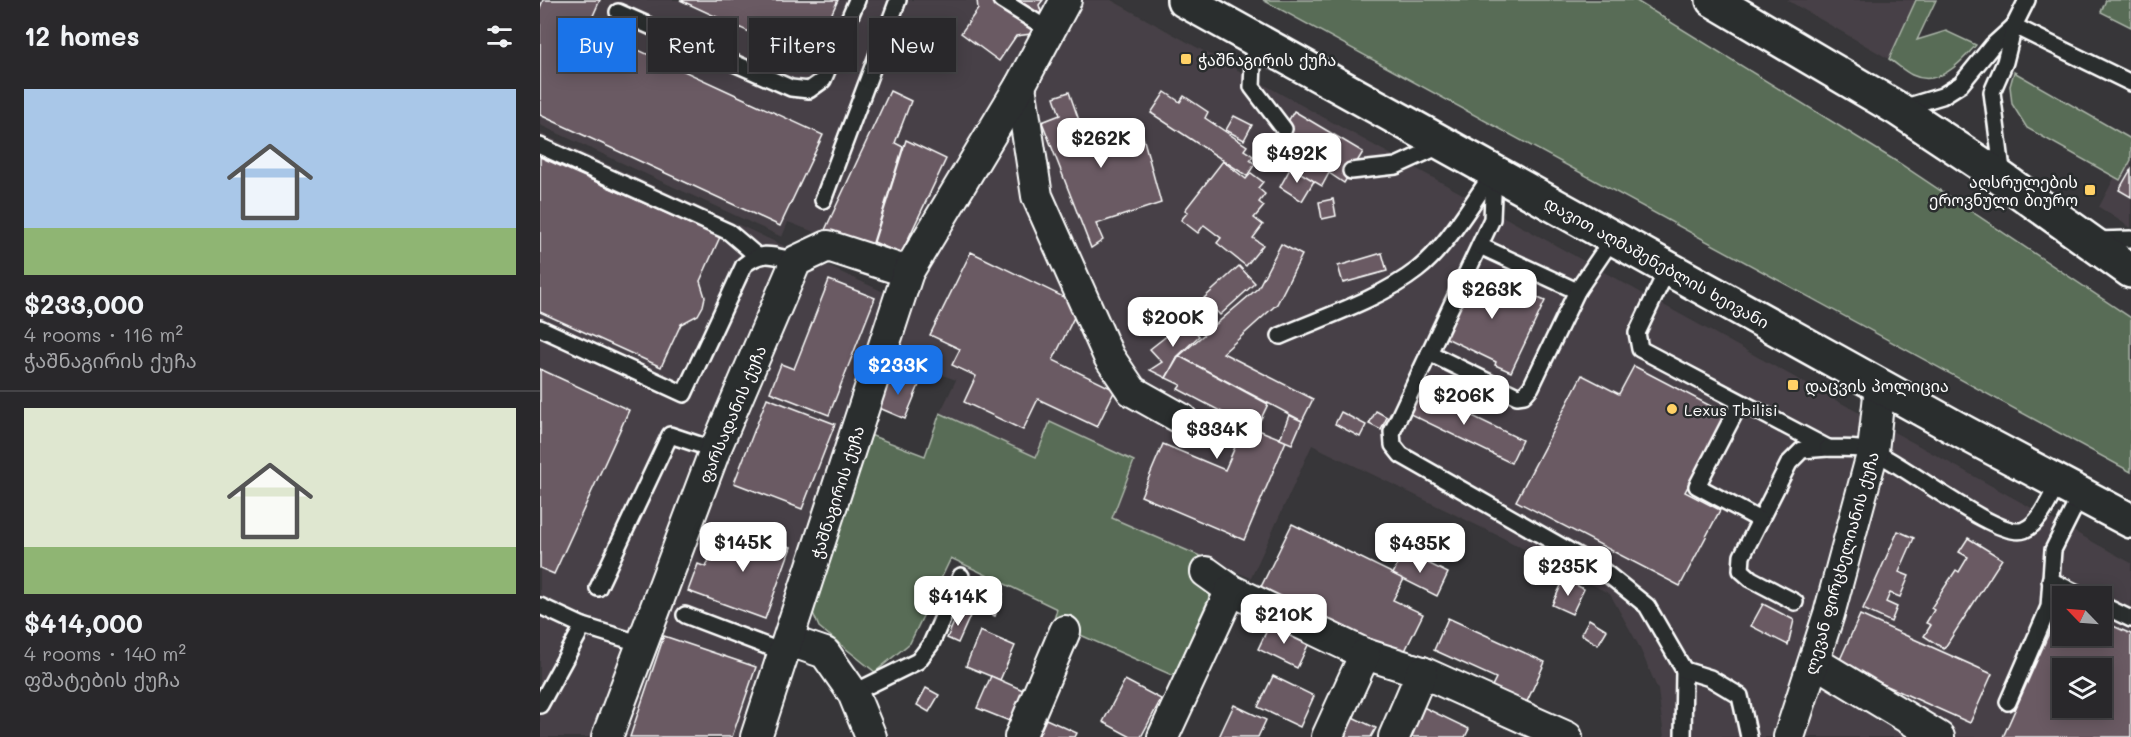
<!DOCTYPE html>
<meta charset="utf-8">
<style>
body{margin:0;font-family:Mali,"Noto Sans Georgian",sans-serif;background:#353437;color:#f1f3f6;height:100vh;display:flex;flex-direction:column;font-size:22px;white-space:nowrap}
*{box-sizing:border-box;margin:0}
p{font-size:20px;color:#a5a6a9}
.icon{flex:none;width:33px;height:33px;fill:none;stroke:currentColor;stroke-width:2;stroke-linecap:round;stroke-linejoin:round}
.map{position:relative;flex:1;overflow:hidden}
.sheet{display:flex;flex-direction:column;background:#29282b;width:540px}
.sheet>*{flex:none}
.banner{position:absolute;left:18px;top:18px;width:570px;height:54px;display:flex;gap:12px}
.needle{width:39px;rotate:295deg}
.tools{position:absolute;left:1512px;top:586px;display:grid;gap:12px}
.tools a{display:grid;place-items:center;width:60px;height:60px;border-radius:0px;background:#29282b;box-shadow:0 3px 15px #0003,0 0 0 2px #454447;font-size:30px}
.price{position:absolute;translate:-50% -51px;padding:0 14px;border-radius:12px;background:#fff;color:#222;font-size:20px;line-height:39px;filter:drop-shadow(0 2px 3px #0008)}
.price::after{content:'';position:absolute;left:50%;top:36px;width:18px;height:14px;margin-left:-9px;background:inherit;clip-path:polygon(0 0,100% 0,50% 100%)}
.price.selected{background:#1a73e8;color:#fff}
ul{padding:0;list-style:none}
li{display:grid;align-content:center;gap:12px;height:318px;padding:0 24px}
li+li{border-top:2px solid #454447}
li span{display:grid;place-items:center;height:186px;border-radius:0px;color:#555}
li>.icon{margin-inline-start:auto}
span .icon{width:108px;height:108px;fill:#fffc;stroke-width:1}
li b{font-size:26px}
h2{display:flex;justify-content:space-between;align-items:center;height:72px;padding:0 24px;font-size:26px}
.chip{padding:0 21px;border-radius:0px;background:#29282b;box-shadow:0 3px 15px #0003,0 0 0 2px #454447;font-size:21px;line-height:54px}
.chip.selected{background:#1a73e8;color:#fff}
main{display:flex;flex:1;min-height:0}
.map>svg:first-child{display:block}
</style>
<main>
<section class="sheet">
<h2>12 homes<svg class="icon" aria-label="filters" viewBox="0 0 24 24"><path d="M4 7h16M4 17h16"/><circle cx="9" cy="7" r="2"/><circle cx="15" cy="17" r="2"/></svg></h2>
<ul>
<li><span style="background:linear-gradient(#a9c7e8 75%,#8fb573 0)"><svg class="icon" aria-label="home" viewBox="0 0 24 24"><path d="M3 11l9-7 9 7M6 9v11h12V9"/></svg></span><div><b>$233,000</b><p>4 rooms · 116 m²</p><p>ჭაშნაგირის ქუჩა</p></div></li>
<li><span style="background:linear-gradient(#dfe7d0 75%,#8fb573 0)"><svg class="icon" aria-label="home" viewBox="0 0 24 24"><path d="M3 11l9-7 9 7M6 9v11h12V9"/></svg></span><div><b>$414,000</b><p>4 rooms · 140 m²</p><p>ფშატების ქუჩა</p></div></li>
</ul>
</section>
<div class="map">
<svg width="1591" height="737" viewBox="0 0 1591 737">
<rect width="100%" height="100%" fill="#373639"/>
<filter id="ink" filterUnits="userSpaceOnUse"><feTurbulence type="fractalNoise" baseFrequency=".0167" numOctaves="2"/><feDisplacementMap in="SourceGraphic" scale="12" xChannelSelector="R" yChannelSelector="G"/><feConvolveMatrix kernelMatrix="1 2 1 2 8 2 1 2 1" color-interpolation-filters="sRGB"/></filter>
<g filter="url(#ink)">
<!-- built -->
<g fill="#474146" fill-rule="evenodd">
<path d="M0,0H571L1591,563V737H1124L1118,690L1099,646L1070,594L961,537L772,445L711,578L571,518L593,461L510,423L496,458L400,413L416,380L352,356L382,273L248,222L242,237L0,125ZM1522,597H1562V636H1522ZM1522,669H1562V708H1522Z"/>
<polygon points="1247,0 1375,0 1349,59"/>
<polygon points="0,133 348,294 203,737 0,737"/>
<polygon points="1591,146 1591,228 1559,207"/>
</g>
<!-- green -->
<g fill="#596c56" stroke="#acb6aa" stroke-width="1.5">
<polygon points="723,0 1095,0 1359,163 1591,318 1591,472"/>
<path d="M1376,0H1396L1377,40L1406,31L1436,45C1421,62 1399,88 1372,75C1364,71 1357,64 1349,59Z"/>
<polygon points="1566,0 1591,0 1591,27 1561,12"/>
<polygon points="1474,72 1591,139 1591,160 1580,180 1487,128 1472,104 1470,86"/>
<polygon points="400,413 496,457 510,422 594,461 572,518 683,566 634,676 513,623 517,609 411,558 370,643 335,672 279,627 273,613 330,435 385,456"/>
</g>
<!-- building -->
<g fill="#6b5a63" stroke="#fff" stroke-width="1.5" fill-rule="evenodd">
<polygon points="3,0 60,0 48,27 283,135 240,226 0,115 0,8"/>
<polygon points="140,0 298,0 270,60"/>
<polygon points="437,0 503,0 499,5 502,15 491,34 476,36 459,61 421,33 438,9"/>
<polygon points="350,91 371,101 355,143 363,147 331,249 284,232"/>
<polygon points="529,92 542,129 560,136 599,122 621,203 556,224 563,240 551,248 502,122 520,115 514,97"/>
<polygon points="625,92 640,102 644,96 668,112 665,118 707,146 704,150 713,156 710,160 715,164 707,176 611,113"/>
<polygon points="754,111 823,152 804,183 789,173 782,186 743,163 750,150 736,142"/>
<polygon points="694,116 712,125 704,140 686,130"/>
<polygon points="366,140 406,159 361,254 334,242"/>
<polygon points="0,157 180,237 160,281 165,297 163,306 158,315 141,324 121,367 0,312"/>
<polygon points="683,161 706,179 711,173 723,182 718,188 725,194 719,202 724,206 714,218 723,225 713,238 723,245 706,266 677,243 681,238 664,225 658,233 641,220 648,212 645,210"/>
<polygon points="751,167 774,181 762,201 740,187"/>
<polygon points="1591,169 1591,197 1579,190"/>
<polygon points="793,199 796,216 782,219 779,202"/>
<polygon points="741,244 762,255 737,304 683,353 773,399 762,421 639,356 718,288"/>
<polygon points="431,252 540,305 513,360 575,390 557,427 498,399 483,430 424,402 436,376 412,365 420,349 390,335"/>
<polygon points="842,253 847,271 803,283 798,266"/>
<polygon points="699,266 715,283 680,315 664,298"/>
<polygon points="931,270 988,297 989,294 1005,301 971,372 955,365 956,362 900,335"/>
<polygon points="289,280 335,298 289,415 230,392 241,364 254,369"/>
<polygon points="637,307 647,320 632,332 622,319"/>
<polygon points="647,320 659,336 637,357 626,378 610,370 622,362 610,349"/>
<polygon points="639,356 728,404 716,429 746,441 704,540 601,496 623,444 685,470 705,424 638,389 641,385 626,378"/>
<polygon points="1094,366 1186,414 1145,492 1180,510 1140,586 976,501 1042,375 1079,394"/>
<polygon points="0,369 89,410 14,574 0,568"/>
<polygon points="351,373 379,385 365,419 337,407"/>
<polygon points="877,389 982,440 971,463 866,412"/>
<polygon points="227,398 295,424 262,509 194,483"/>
<polygon points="836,411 847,417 841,430 829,424"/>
<polygon points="801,412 826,425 820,437 795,424"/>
<polygon points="749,415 762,421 752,444 740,439"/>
<polygon points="752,524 864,579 853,600 883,614 859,663 718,593"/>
<polygon points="189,525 251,547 225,619 148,591 158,564 166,567 171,555 178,558"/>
<polygon points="1358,531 1374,538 1359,572 1369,576 1360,597 1350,593 1346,602 1357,607 1351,622 1323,609"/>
<polygon points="1428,538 1462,559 1404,649 1384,636 1391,625 1386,623 1394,610 1391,608 1416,570 1419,572 1428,557 1419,552"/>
<polygon points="864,551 908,573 897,596 853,574"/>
<polygon points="1024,579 1044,589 1032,614 1012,605"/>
<polygon points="429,582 463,594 455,616 421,603"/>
<polygon points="1223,604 1254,620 1248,645 1211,626"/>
<path d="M1522,604V636H1562V621L1591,634V737H1463ZM1522,669H1562V708H1522Z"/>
<polygon points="419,611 430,616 418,643 407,638"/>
<polygon points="1320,615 1452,674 1430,723 1298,664"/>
<polygon points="908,618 1005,662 985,706 950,690 956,678 894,650"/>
<polygon points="1049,619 1067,630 1058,645 1041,634"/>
<polygon points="731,622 770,641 757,668 718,649"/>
<polygon points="440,631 475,646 460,680 426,666"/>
<polygon points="124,636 216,667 192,737 90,737"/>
<polygon points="451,676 485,691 472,722 437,708"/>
<polygon points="733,676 774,696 760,727 718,707"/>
<polygon points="585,680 621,699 601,737 591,737 563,722"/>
<polygon points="386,688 399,695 389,712 377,705"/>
<polygon points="877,704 929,729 925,737 871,737 863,733"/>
<polygon points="694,705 726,720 718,737 679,737"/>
<polygon points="806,714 836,728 831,737 795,737"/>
<polygon points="506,719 537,733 535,737 498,737"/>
</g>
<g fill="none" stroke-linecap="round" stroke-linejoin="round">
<!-- service casing -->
<g stroke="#fff" stroke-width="20">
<g id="service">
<polyline points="461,0 509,30"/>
<polyline points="78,12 251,88 269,90 283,80 317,0"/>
<polyline points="1474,26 1591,83"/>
<polyline points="714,39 712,87 744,129"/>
<polyline points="1362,108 1402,96 1421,84 1452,46 1474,26"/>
<polyline points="0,146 189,232 216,255"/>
<polyline points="811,171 856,166 902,145"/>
<polyline points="954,172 952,219 852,432 853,445 861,455 1061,569 1107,606 1144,670 1143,737"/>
<polyline points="1463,178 1452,92 1465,62 1474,26 1487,0"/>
<polyline points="283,200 358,0"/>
<polyline points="1555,240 1591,239"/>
<polyline points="940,246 1037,291"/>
<polyline points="1128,268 1097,333 1100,349 1288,448 1262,450 1249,463 1202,556 1201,570 1211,579 1255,602"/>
<path d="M0,328L144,394L204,265C224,249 233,256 256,261"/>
<path d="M740,336C784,317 840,299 877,270C907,247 932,202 954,172"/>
<polyline points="889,353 977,396 984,395 991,387 1037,291 1073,238"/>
<polyline points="1200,403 1157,486 1220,520"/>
<path d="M1288,448C1302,449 1322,447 1334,452C1364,464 1458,540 1484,530C1501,523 1510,497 1519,482"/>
<polyline points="1510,580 1545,597"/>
<polyline points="58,588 130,435 175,450"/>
<polyline points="1562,605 1591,619"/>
<polyline points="0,606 43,626"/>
<polyline points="145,615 245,653"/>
<polyline points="1144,670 1170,678 1200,696 1209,737"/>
<polyline points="313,693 378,661 391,644 421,576"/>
<polyline points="1468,702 1509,607 1513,550 1541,494"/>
<polyline points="0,705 43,626 102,644"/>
</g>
</g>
<!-- minor casing -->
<g stroke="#fff" stroke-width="34">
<g id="minor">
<polyline points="480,86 497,196 569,357 592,391 642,419"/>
<polyline points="666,572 691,590 825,654 882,672 1027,737"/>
<polyline points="250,641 285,653 313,693 331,737"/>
<polyline points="1275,662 1399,737"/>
<polyline points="67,737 175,450 256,261 288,246 368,272"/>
<polyline points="216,737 368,272 480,86 526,0"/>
<polyline points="480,737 525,631"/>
<polyline points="623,737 691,590"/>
<polyline points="787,737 825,654"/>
<polyline points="854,737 882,672"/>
<polyline points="1249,737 1289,614 1333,451 1340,386"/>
</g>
</g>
<!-- trunk casing -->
<g stroke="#fff" stroke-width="38">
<g id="trunk">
<polyline points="644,0 1425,433 1591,521"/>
<polyline points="1173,0 1358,109 1444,166 1591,271"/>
</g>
</g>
<!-- service -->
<use href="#service" stroke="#2a2d2e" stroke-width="15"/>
<!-- minor -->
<use href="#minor" stroke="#2a2d2e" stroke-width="30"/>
<!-- trunk -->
<use href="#trunk" stroke="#2a2d2e" stroke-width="33"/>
</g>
</g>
<!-- markers -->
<g fill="#ffd166" stroke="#2a2d2e" stroke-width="2">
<rect x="640" y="53" width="12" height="12" rx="3"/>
<rect x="1544" y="184" width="12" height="12" rx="3"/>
<rect x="1247" y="379" width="12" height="12" rx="3"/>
<circle cx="1132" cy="409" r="6"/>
</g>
<g text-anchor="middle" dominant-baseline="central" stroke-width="5" stroke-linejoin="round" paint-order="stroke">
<!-- poi labels -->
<g font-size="16" fill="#fff" stroke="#2a2d2e" text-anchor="start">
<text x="658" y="59">ჭაშნაგირის ქუჩა</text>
<text x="1538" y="181" text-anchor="end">აღსრულების<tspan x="1538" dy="18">ეროვნული ბიურო</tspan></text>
<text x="1265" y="385">დაცვის პოლიცია</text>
<text x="1144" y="409">Lexus Tbilisi</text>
</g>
<!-- street labels -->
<g font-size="16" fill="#fff" stroke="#2a2d2e">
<text transform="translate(1117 262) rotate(29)">დავით აღმაშენებლის ხეივანი</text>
<text transform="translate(192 414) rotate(-67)">ფარსადანის ქუჩა</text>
<text transform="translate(297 492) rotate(-72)">ჭაშნაგირის ქუჩა</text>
<text transform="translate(1301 563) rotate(-74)">ლევან ფირცხელიანის ქუჩა</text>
</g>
</g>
</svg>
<div class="tools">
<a><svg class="needle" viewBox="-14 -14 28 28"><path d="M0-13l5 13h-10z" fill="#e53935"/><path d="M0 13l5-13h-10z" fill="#a5a6a9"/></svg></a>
<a><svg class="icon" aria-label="layers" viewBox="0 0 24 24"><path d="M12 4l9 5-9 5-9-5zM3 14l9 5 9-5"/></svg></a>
</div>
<b class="price" style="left:561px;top:169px">$262K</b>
<b class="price" style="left:757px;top:184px">$492K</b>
<b class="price" style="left:952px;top:320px">$263K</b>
<b class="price" style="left:633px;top:348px">$200K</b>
<b class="price selected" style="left:358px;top:396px">$233K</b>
<b class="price" style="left:924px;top:426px">$206K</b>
<b class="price" style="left:677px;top:460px">$334K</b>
<b class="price" style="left:203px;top:573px">$145K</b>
<b class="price" style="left:880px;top:574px">$435K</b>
<b class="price" style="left:1028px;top:597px">$235K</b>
<b class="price" style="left:418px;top:627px">$414K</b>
<b class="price" style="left:744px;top:645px">$210K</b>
<div class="banner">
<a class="chip selected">Buy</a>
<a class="chip">Rent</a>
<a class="chip">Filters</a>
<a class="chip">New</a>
</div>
</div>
</main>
